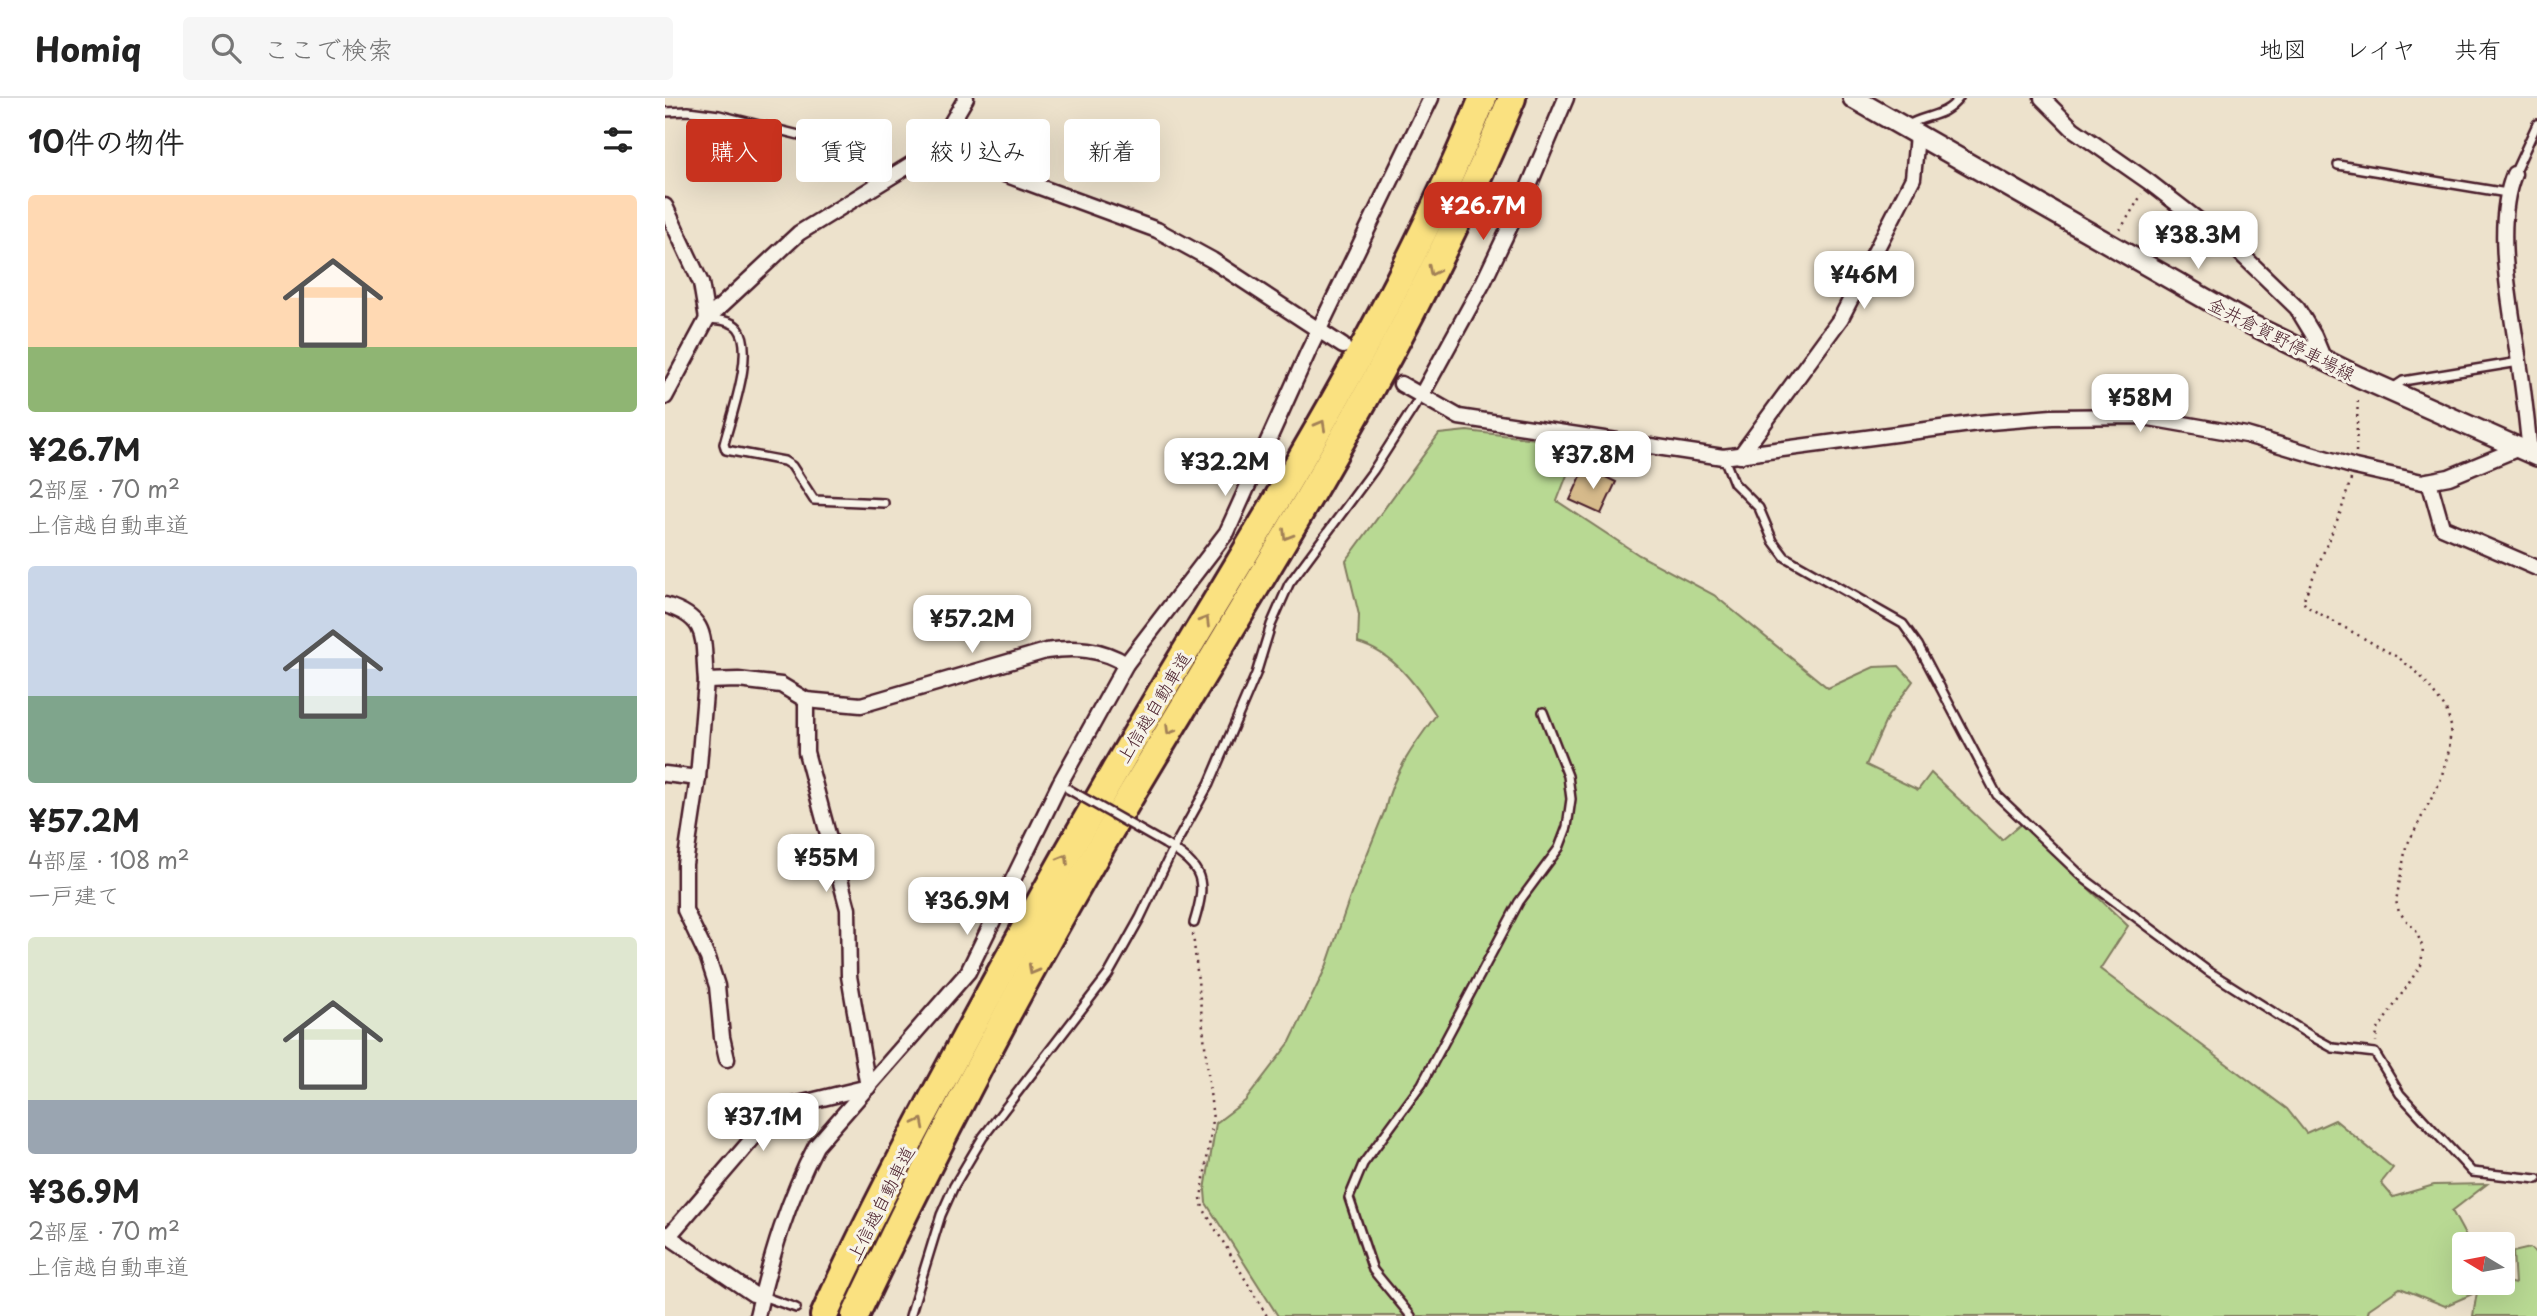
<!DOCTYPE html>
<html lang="ja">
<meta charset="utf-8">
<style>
body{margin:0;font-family:"Playpen Sans","Klee One",sans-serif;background:#f6f6f6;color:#222;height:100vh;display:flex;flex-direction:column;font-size:26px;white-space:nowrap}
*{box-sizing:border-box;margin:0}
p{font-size:23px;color:#767676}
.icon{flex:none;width:38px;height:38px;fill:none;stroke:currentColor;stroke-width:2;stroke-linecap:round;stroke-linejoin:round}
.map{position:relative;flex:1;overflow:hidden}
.panel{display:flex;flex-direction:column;background:#fff;width:665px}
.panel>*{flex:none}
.top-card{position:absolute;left:21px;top:21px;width:665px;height:63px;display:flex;gap:14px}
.needle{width:46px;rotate:280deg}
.buttons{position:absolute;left:1787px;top:1134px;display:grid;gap:14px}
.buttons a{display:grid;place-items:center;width:63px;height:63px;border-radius:7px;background:#fff;box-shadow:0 7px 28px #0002;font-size:35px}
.price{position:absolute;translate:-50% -60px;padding:0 16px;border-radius:14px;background:#fff;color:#222;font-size:23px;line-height:46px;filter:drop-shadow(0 2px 4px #0008)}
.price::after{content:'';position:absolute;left:50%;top:42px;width:21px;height:16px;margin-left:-10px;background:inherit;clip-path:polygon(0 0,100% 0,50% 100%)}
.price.selected{background:#c8321e;color:#fff}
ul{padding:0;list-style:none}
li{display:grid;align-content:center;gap:14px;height:371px;padding:0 28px}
li span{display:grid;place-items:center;height:217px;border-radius:7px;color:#555}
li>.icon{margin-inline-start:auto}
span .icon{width:126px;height:126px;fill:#fffc;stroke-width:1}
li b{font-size:30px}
h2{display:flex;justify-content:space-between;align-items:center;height:84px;padding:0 28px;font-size:30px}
.chip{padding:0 24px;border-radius:7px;background:#fff;box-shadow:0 7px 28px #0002;font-size:24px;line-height:63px}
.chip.selected{background:#c8321e;color:#fff}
header{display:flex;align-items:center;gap:42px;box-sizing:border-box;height:98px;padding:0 35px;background:#fff;border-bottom:2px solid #e0e0e0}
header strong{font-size:33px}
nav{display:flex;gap:38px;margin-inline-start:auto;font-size:24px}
.search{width:490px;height:63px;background:#f6f6f6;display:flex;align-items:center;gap:18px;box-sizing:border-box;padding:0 24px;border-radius:7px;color:#767676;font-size:26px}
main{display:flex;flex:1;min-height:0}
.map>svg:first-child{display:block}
</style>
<header>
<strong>Homiq</strong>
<div class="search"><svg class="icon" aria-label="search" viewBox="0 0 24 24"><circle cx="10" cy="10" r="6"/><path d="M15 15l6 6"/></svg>ここで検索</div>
<nav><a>地図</a><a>レイヤ</a><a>共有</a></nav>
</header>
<main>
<section class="panel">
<h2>10件の物件<svg class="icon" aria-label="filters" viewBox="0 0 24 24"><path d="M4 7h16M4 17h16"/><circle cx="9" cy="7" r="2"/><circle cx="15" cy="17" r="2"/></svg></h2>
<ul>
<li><span style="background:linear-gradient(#ffd9b3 70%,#8fb573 0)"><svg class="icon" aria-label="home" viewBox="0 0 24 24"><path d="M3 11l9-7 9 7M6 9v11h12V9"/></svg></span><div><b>¥26.7M</b><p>2部屋 · 70 m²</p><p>上信越自動車道</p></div></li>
<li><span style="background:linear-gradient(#c9d6e8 60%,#7fa58c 0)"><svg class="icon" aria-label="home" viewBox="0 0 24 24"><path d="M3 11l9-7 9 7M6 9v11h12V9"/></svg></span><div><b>¥57.2M</b><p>4部屋 · 108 m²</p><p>一戸建て</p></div></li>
<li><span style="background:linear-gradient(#dfe7d0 75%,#9aa5b1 0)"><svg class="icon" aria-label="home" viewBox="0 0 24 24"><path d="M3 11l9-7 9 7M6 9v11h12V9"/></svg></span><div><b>¥36.9M</b><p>2部屋 · 70 m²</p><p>上信越自動車道</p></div></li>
</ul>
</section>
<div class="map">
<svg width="1872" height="1218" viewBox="0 0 1872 1218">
<rect width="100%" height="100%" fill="#ede2cc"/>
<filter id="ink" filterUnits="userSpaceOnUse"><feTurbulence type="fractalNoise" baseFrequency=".0143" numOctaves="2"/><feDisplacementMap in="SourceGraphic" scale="14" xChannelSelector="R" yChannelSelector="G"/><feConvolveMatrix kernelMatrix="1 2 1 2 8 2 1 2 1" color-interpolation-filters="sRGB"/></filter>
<g filter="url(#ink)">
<!-- green -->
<path fill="#b8d993" stroke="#817c5f" stroke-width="2" d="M802,333L914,346L892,403L974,457L1049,497L1163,590L1209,569L1234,568L1248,583L1223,618L1201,667L1253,692L1266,675L1337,742L1356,726L1463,828L1435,871L1622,1011L1641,1035L1670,1022L1728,1070L1716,1085L1728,1099L1769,1087L1822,1086L1787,1113L1805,1146H1799V1185L1838,1183L1850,1186L1848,1154L1865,1150L1872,1156V1218H1808L1812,1194L1780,1208L1735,1190L1704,1211L1702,1218H613L541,1105L540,1092L551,1025L580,1003L625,944L661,869L686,796L720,712C727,677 750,645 771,617C751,587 729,555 693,545L694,517L681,463L774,336Z"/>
<!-- building -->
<polygon fill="#d6ba8b" stroke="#4a1f2b" stroke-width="2" points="920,369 951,384 936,416 905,402"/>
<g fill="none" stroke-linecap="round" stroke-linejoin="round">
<!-- lane casing -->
<g stroke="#4a1f2b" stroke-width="12">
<g id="lane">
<polyline points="0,14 23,13 54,17 138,38 174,51 222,81"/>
<path d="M1241,28C1261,16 1279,20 1294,0"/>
<polyline points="1673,67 1842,95"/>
<polyline points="1849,76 1872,26"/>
<path d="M43,221C53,222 66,222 73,230C91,252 65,321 59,346L61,352L119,363L127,368L149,402L219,405"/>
<polyline points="1726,291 1738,283 1854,264"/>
<polyline points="1059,360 1069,385 1094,410 1108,443 1120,459 1238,526 1253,547 1332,697 1421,782 1543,873 1646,938 1668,950 1710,955 1735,996 1807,1074 1872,1081"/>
<path d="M500,746C539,770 542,782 529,825"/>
<polyline points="97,1198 131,1210"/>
<polyline points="245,1218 276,1117 289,1088 318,1039 443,877 475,820 508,751 544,686 591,576 606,527 624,486 708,373 756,298"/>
<polyline points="746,1218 708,1172 684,1100 698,1066 757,986 854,804 894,750 902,729 906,701 903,678 878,614"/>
</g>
</g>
<!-- street casing -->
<g stroke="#4a1f2b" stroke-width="19">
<g id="street">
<polyline points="1377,0 1408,31 1484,84 1573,153 1632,210 1649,238 1659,262"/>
<polyline points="271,51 492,132 547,162 678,248"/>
<path d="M1849,76C1828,128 1846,209 1854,264C1859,294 1862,325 1865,355"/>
<polyline points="0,108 36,185 42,221"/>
<polyline points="736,286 794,319 1058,359 1313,325 1387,319 1473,318 1581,337 1690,369 1757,384 1784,379 1854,350"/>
<polyline points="756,298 819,183 864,88 901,0"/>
<polyline points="0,299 42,221 134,135 271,51 301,0"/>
<polyline points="1075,358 1176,220 1248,80 1252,37"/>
<polyline points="1764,383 1777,429 1872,470"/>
<path d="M0,507C46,521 37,542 41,583L73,582L116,587L141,602L196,607L381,553C409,549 436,550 461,566"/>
<polyline points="41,583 33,680 20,766 20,812 43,860 52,888 57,939 62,961"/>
<polyline points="141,602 141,654 183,811 184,878 203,989"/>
<polyline points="0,676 33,680"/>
<polyline points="0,1136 88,1196 97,1198"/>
<polyline points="3,1139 113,1011 203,989"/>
<path d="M92,1218C106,1159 123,1101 151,1048L303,874L395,685L461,566L562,434L644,252L766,0"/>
</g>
</g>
<!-- secondary casing -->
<g stroke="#4a1f2b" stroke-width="24">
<polyline id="secondary" points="1188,0 1583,225 1694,279 1872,358"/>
</g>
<!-- highway casing -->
<g stroke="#4a1f2b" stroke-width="32">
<g id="highway">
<path d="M159,1218C199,1129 245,1042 291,957C359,830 430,705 504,581C618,393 735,205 818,0"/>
<path d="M190,1218C274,1040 366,865 467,695C602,468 746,245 847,0"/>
</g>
</g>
<!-- path -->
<g stroke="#4a1f2b" stroke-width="2.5" stroke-dasharray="2 5" stroke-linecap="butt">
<polyline points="1455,132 1477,96"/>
<polyline points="1691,354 1693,298"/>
<polyline points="1686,381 1676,413 1638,503 1641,508 1734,560 1754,576 1781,611 1786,628 1784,652 1775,684 1741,749 1731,803 1734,814 1751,833 1758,850 1756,867 1712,933 1711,944"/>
<polyline points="528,836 548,1022 536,1100 538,1110 602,1218"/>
</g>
<!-- lane -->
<use href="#lane" stroke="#f7f3e8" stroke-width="7"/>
<!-- street -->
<use href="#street" stroke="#f7f3e8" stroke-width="14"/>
<!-- secondary -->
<use href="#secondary" stroke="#f7f3e8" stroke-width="19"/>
<!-- highway -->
<use href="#highway" stroke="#fae180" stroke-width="26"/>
<!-- lane-bridge casing -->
<g stroke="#4a1f2b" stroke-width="12" stroke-linecap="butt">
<polyline id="lane-bridge" points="403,691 500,746"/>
</g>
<!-- lane-bridge -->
<use href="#lane-bridge" stroke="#f7f3e8" stroke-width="7"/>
</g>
<!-- one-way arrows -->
<defs><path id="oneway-chevron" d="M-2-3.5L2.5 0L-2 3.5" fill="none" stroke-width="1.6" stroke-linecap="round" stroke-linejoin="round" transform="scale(1.75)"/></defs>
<g stroke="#a28056">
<use href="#oneway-chevron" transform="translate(768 173) rotate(116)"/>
<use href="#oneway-chevron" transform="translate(656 327) rotate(-61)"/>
<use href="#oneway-chevron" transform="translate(622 437) rotate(121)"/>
<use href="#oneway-chevron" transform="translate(540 523) rotate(-59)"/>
<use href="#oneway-chevron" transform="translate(505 632) rotate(121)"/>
<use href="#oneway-chevron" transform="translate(399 761) rotate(-60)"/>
<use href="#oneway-chevron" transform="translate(368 872) rotate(119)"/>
<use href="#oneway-chevron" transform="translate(255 1025) rotate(-63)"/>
</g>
</g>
<g text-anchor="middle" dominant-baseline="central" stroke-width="6" stroke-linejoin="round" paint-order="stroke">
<!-- street labels -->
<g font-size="18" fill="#4a1f2b" stroke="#f7f3e8">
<text transform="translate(1617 240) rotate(27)">金井倉賀野停車場線</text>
<text transform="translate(488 609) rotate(-59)">上信越自動車道</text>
<text transform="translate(215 1105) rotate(-63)">上信越自動車道</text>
</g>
</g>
</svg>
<div class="buttons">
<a><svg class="needle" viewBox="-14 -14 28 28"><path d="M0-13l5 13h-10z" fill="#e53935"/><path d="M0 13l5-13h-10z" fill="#767676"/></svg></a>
</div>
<b class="price selected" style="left:818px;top:144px">¥26.7M</b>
<b class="price" style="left:1533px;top:173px">¥38.3M</b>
<b class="price" style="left:1199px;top:213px">¥46M</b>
<b class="price" style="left:1475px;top:336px">¥58M</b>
<b class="price" style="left:928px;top:393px">¥37.8M</b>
<b class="price" style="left:560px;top:400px">¥32.2M</b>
<b class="price" style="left:307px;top:557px">¥57.2M</b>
<b class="price" style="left:161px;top:796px">¥55M</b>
<b class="price" style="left:302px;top:839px">¥36.9M</b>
<b class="price" style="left:98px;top:1055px">¥37.1M</b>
<div class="top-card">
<a class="chip selected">購入</a>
<a class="chip">賃貸</a>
<a class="chip">絞り込み</a>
<a class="chip">新着</a>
</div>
</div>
</main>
